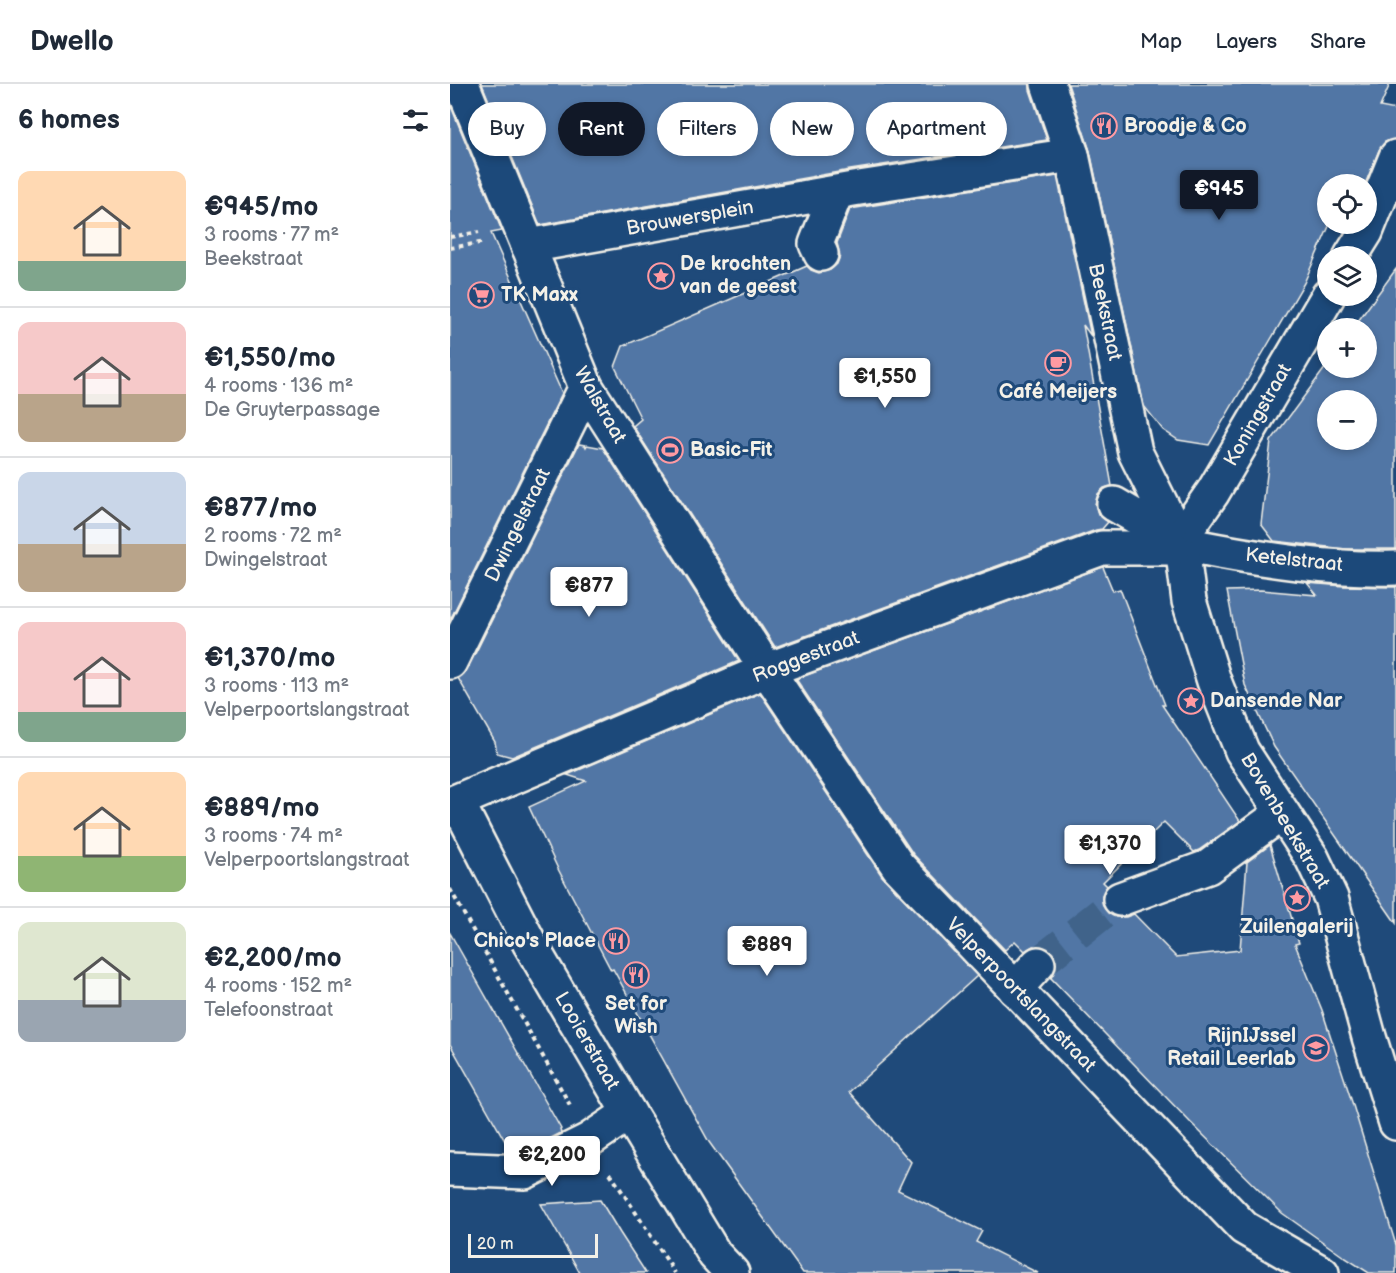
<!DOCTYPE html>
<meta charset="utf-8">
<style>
body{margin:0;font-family:"Balsamiq Sans",sans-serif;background:#f2f2f3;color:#1f2937;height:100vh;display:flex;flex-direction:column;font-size:22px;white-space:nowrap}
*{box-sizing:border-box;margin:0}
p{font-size:20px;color:#747a83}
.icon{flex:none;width:33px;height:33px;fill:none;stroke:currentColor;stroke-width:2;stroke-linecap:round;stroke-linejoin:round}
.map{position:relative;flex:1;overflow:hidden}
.sheet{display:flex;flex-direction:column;background:#fff;width:450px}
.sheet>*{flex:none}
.hud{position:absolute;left:18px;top:18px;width:570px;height:54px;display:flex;gap:12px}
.controls{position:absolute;left:867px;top:90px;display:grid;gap:12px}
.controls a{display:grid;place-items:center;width:60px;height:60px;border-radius:50%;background:#fff;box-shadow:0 3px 9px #0003;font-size:30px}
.scale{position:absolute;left:18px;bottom:15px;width:130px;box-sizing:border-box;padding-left:6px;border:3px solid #f4f1e8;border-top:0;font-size:16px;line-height:21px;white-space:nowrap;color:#f4f1e8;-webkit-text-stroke:4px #1f4a7a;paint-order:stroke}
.price{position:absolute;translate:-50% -51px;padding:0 14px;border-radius:6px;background:#fff;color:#222;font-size:20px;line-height:39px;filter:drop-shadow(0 2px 3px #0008)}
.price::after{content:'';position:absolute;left:50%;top:36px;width:18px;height:14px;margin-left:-9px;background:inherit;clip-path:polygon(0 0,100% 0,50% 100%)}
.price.on{background:#111827;color:#fff}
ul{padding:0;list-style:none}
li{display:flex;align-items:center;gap:18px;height:150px;padding:0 18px}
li+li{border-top:2px solid #e0e1e3}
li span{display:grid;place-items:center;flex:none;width:168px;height:120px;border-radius:12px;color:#555}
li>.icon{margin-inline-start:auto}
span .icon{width:72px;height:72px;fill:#fffc;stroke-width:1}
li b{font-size:26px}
h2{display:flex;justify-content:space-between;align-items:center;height:72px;padding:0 18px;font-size:26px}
.pill{padding:0 21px;border-radius:27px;background:#fff;box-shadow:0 3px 9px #0003;font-size:21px;line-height:54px}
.pill.on{background:#111827;color:#fff}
header{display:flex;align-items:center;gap:36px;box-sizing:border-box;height:84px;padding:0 30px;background:#fff;border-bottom:2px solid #e0e1e3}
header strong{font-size:28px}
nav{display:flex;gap:33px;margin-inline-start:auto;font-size:21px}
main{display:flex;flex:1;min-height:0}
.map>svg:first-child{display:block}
</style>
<header>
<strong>Dwello</strong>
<nav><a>Map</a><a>Layers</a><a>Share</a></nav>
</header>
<main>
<section class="sheet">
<h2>6 homes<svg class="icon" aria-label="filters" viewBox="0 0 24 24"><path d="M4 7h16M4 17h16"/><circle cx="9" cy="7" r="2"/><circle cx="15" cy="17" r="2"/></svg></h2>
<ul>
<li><span style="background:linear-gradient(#ffd9b3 75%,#7fa58c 0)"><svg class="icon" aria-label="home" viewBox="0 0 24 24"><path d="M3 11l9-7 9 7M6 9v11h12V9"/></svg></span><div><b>€945/mo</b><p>3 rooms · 77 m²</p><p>Beekstraat</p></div></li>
<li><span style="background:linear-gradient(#f6c9c9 60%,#b9a48a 0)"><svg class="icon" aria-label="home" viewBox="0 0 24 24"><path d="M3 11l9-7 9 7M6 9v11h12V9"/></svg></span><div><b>€1,550/mo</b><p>4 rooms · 136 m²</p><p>De Gruyterpassage</p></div></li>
<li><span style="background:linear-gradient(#c9d6e8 60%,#b9a48a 0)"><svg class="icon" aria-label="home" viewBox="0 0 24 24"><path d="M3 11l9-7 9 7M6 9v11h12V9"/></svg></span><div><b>€877/mo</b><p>2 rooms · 72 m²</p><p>Dwingelstraat</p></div></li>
<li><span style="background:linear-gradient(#f6c9c9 75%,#7fa58c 0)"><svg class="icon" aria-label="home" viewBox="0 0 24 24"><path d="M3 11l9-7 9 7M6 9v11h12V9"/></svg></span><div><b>€1,370/mo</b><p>3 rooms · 113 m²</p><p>Velperpoortslangstraat</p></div></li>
<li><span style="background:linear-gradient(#ffd9b3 70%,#8fb573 0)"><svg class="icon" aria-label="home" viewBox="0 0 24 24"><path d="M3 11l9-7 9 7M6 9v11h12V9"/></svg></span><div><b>€889/mo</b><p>3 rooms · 74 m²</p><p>Velperpoortslangstraat</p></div></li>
<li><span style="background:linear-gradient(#dfe7d0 65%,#9aa5b1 0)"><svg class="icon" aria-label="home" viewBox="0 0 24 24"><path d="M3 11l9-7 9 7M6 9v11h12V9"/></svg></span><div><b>€2,200/mo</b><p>4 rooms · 152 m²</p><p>Telefoonstraat</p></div></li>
</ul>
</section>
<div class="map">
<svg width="946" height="1189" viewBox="0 0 946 1189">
<rect width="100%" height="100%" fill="#1f4a7a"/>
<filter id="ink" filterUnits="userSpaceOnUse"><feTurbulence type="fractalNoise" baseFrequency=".0167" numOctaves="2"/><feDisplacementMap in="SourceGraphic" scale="12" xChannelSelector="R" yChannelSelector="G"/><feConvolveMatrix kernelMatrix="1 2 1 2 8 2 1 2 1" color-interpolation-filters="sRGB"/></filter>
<g filter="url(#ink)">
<!-- building -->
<g fill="#5176a5" stroke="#f4f1e8" stroke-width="1.5" fill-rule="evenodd">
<polygon points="32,0 580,0 580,6 597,56 400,86 90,141"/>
<polygon points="618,0 940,0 930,23 946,26 946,55 935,58 929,66 916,98 907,95 902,100 878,100 878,140 880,140 854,199 759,361 728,356 713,346 694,322 640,67"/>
<polygon points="0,20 52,147 41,149 112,309 0,536"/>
<polygon points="607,92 641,252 633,241 662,402 654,404 648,410 645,420 648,430 658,438 652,445 646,446 325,563 183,342 191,335 165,283 173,262 357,182 361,186 369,189 380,186 387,180 390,172 387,159 400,125"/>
<path d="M946,185V465H896L824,457L811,440L821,357L878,280V284H916V244H903ZM878,316H916V356H878Z"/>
<polygon points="129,360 135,361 136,363 137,361 153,364 289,577 62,673 47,669 45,658 8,594 17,586"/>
<polygon points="653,483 663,507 670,505 715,621 712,621 790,737 749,766 744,768 714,738 653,798 657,802 652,811 653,822 658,829 666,833 676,833 684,830 726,873 790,866 797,778 820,761 849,859 845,860 872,926 902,1018 946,1161 946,1189 919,1189 894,1173 832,1129 740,1038 601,894 606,884 606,874 600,866 592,862 583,862 575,867 565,857 555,866 463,770 346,595"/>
<polygon points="857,499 894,502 946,503 946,839 824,663 795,601 777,507 811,506 867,511"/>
<polygon points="310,609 432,792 527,892 399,1008 461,1078 448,1106 532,1147 526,1158 588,1189 353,1189 259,1058 163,885 161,886 108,785 79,723 136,697 117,691"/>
<polygon points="0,849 111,1045 110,1046 111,1049 81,1064 59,1064 0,960"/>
<polygon points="150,1116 170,1149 196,1189 130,1189 91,1120"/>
</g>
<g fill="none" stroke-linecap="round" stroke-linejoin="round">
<!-- street-tunnel -->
<polyline stroke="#3f638a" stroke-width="33" stroke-dasharray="33 16" stroke-linecap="butt" points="588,880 670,815"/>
<!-- street casing -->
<g stroke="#f4f1e8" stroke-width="38">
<g id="street">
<polyline points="12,0 136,303 317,586 448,782 794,1144 872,1189"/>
<polyline points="598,0 622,71 685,368 726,450"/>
<polyline points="78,162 403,105 622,71"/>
<polyline points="371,170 366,160 386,109"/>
<polyline points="901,172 916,148 946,73"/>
<polyline points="664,420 722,454"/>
<polyline points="735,448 763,408 878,212"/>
<path d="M743,462C810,475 878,486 946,484"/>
<polyline points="733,470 739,517 764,597 792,667 862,774 881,814 919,953 946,1039"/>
<polyline points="0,578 136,303"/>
<polyline points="0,720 317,586 652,464 723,464"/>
<polyline points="0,720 15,733 80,860 179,1029 265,1171 282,1189"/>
<polyline points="670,815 758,783 832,729"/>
<polyline points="565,905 588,880"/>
<polyline points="0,1085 75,1088 139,1056 179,1029"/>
</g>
</g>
<!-- path -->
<g stroke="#f4f1e8" stroke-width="4" stroke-dasharray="4.5 4.5" stroke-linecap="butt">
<polyline points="0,153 29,148"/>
<polyline points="0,164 35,158"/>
<polyline points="0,805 121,1023"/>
<polyline points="160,1089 225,1189"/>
</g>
<!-- street -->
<use href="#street" stroke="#1f4a7a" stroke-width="33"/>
</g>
</g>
<!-- icons -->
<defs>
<g id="restaurant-ring" transform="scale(1.35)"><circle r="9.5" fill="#1f4a7a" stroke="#ff9aa2" stroke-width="1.5"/><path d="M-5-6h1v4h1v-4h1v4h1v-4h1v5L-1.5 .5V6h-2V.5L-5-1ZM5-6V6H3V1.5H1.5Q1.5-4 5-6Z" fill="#ff9aa2"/></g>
<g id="sight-ring" transform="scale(1.35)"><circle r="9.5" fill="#1f4a7a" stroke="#ff9aa2" stroke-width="1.5"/><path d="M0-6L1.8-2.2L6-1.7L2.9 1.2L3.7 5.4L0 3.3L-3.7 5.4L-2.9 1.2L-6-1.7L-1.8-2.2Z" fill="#ff9aa2"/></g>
<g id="supermarket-ring" transform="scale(1.35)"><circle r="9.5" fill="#1f4a7a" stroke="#ff9aa2" stroke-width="1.5"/><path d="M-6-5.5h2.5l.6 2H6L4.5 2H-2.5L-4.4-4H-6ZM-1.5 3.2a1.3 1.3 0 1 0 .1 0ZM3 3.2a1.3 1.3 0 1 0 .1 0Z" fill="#ff9aa2"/></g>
<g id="cafe-ring" transform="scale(1.35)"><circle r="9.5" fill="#1f4a7a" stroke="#ff9aa2" stroke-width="1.5"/><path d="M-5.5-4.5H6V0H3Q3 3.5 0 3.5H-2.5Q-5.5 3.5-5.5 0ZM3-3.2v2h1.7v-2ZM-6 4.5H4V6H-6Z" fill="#ff9aa2"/></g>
<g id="stadium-ring" transform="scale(1.35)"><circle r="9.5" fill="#1f4a7a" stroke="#ff9aa2" stroke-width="1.5"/><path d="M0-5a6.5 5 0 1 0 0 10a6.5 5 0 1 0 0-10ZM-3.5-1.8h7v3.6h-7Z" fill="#ff9aa2"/></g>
<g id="university-ring" transform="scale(1.35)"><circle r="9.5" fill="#1f4a7a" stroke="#ff9aa2" stroke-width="1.5"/><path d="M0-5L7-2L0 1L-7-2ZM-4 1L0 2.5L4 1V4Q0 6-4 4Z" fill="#ff9aa2"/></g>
</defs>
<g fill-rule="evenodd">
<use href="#restaurant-ring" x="654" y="42"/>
<use href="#sight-ring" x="211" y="192"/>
<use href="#supermarket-ring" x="31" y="211"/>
<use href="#cafe-ring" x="608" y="279"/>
<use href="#stadium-ring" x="220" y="366"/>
<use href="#sight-ring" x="741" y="617"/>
<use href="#sight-ring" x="847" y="814"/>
<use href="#restaurant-ring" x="166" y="857"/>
<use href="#restaurant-ring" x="186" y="891"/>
<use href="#university-ring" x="866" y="964"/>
</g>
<g text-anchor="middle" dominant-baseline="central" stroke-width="6" stroke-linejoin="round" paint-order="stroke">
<!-- poi labels -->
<g font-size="20" font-weight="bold" fill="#f4f1e8" stroke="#1f4a7a" text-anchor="start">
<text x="674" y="42">Broodje &amp; Co</text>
<text x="230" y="180">De krochten<tspan x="230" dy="23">van de geest</tspan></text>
<text x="51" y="211">TK Maxx</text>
<text x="608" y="308" text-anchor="middle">Café Meijers</text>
<text x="240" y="366">Basic-Fit</text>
<text x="760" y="617">Dansende Nar</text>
<text x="847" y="843" text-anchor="middle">Zuilengalerij</text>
<text x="146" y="857" text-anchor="end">Chico's Place</text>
<text x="186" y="920" text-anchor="middle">Set for<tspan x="186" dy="23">Wish</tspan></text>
<text x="846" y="952" text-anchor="end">RijnIJssel<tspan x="846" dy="23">Retail Leerlab</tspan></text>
</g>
<!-- street labels -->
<g font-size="20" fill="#f4f1e8" stroke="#1f4a7a">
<text transform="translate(240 134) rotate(-10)">Brouwersplein</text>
<text transform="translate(655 228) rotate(78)">Beekstraat</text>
<text transform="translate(150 321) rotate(60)">Walstraat</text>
<text transform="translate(808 331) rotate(-60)">Koningstraat</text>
<text transform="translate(68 441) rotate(-64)">Dwingelstraat</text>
<text transform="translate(844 476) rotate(6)">Ketelstraat</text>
<text transform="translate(356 573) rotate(-21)">Roggestraat</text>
<text transform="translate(835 737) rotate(59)">Bovenbeekstraat</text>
<text transform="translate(571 911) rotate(46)">Velperpoortslangstraat</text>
<text transform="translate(137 957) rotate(60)">Looierstraat</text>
</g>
</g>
</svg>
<div class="controls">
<a><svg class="icon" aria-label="locate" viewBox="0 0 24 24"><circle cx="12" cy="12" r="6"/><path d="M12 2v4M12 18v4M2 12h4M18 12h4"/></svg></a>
<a><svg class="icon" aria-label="layers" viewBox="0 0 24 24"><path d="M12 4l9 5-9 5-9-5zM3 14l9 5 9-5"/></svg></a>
<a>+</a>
<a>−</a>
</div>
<div class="scale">20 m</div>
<b class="price on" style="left:769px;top:137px">€945</b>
<b class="price" style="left:435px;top:325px">€1,550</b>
<b class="price" style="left:139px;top:534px">€877</b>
<b class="price" style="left:660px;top:792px">€1,370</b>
<b class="price" style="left:317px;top:893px">€889</b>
<b class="price" style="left:102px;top:1103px">€2,200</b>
<div class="hud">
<a class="pill">Buy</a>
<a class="pill on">Rent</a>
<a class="pill">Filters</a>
<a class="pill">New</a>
<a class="pill">Apartment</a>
</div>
</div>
</main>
